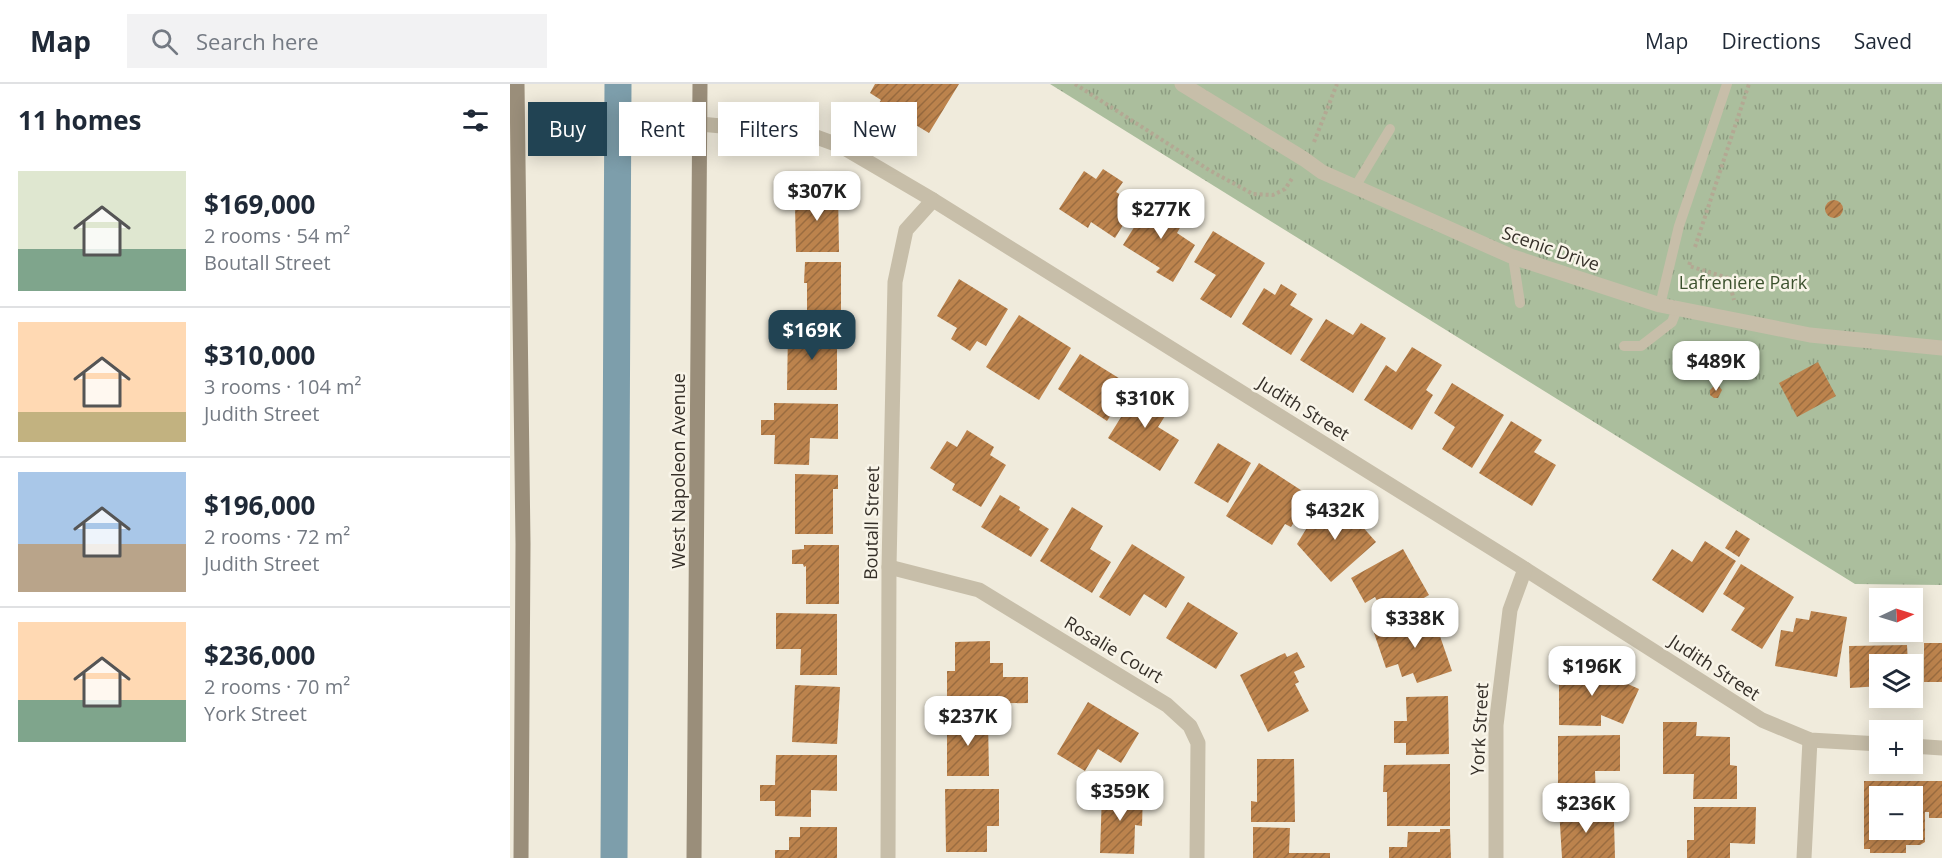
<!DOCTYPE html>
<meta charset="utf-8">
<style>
body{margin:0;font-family:"Open Sans",sans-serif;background:#f2f2f3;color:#1f2937;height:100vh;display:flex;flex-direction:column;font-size:22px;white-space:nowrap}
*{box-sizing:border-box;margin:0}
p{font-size:20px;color:#747a83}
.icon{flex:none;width:33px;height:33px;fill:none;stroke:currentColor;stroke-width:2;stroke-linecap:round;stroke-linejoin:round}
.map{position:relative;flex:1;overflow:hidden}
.side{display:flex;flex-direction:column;background:#fff;width:510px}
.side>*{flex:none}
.top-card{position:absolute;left:18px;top:18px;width:570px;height:54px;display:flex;gap:12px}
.needle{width:39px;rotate:86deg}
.controls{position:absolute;left:1359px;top:504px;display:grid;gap:12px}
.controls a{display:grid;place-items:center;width:54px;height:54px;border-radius:0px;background:#fff;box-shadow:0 3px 15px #0003;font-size:30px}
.price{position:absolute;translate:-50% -51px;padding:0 14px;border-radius:12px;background:#fff;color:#222;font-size:20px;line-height:39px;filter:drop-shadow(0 2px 3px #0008)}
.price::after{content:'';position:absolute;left:50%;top:36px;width:18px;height:14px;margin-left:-9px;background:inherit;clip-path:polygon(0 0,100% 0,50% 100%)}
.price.on{background:#214353;color:#fff}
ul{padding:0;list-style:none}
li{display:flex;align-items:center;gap:18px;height:150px;padding:0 18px}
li+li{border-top:2px solid #e0e1e3}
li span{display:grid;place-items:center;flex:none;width:168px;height:120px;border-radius:0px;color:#555}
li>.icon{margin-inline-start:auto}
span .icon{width:72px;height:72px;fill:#fffc;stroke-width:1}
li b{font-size:26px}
h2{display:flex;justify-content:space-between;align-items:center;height:72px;padding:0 18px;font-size:26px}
.pill{padding:0 21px;border-radius:0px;background:#fff;box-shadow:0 3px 15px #0003;font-size:21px;line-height:54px}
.pill.on{background:#214353;color:#fff}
header{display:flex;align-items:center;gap:36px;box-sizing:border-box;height:84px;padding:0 30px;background:#fff;border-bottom:2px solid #e0e1e3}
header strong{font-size:28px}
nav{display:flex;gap:33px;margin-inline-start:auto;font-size:21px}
.search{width:420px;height:54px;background:#f2f2f3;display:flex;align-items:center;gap:15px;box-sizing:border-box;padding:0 21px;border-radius:0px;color:#747a83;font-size:22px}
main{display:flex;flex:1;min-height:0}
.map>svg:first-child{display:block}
</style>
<header>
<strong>Map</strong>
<div class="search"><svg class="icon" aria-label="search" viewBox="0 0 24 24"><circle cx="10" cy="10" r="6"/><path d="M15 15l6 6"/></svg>Search here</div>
<nav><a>Map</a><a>Directions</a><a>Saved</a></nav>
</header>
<main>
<section class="side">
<h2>11 homes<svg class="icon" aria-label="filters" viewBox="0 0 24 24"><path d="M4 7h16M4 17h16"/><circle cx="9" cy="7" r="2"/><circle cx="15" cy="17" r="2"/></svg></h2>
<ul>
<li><span style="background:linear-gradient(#dfe7d0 65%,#7fa58c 0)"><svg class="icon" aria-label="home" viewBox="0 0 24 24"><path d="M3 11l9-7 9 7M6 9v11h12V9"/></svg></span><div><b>$169,000</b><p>2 rooms · 54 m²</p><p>Boutall Street</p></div></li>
<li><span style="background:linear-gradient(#ffd9b3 75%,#c2b280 0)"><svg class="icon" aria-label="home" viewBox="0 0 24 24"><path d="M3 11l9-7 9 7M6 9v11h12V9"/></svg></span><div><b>$310,000</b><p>3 rooms · 104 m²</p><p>Judith Street</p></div></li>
<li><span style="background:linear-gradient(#a9c7e8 60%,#b9a48a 0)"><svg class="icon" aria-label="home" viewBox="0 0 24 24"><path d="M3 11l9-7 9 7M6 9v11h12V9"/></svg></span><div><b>$196,000</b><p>2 rooms · 72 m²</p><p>Judith Street</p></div></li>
<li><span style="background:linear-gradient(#ffd9b3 65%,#7fa58c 0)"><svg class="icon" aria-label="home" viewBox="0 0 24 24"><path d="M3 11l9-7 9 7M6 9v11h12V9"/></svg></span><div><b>$236,000</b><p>2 rooms · 70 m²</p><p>York Street</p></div></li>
</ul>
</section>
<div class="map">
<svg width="1432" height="774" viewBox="0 0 1432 774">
<defs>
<pattern id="park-tufts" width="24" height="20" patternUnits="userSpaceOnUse" patternTransform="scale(1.5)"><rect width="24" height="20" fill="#abbe9d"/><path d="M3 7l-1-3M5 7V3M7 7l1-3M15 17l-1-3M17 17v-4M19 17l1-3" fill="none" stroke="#8c9b80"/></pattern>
<pattern id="building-hatch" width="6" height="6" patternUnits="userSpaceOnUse" patternTransform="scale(1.5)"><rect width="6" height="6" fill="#bc834d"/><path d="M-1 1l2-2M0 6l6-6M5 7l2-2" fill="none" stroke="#9a6c40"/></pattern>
</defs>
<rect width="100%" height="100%" fill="#f0ebdc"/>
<!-- park -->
<polygon fill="url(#park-tufts)" points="540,0 1432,0 1432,501 1345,500"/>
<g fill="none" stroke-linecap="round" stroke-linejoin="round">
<!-- canal -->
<polyline stroke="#7d9eab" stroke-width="27" points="104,774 108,0"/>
</g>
<!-- building -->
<g fill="url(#building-hatch)" fill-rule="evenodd">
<polygon points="365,0 449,0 419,49 369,19 371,16 360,9"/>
<polygon points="593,85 613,98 606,108 626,120 605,154 581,138 578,144 549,125 574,87 586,95"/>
<polygon points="288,107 328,107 329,168 286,168 285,121 288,121"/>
<circle cx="1324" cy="125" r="9"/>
<polygon points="649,116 676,133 667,149 685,161 663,198 646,188 650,184 613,161 633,129 639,133"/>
<polygon points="703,147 755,179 721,234 690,215 706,191 684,178"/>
<polygon points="295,178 331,178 331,239 297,239 297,199 294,199"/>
<polygon points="449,195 498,225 476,262 467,257 460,267 441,255 447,244 427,232"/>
<polygon points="771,200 787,210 780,221 803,235 781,271 732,240 754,204 765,211"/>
<polygon points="509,231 561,264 529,316 476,283"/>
<polygon points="816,235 843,251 851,239 876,254 843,309 790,276"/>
<polygon points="278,248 327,248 327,306 277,306"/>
<polygon points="902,263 932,281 916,306 923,311 902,346 854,316 876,281 886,288"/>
<polygon points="570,270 620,301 597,337 548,305"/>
<polygon points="1308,278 1326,312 1287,333 1269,299"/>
<polygon points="942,299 994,331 962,384 932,365 945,343 924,329"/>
<polygon points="631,301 662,321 648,343 669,356 650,387 598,354"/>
<polygon points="1204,302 1209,302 1212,306 1208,314 1204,314 1200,311 1200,306"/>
<polygon points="264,319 328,320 328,355 300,354 299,381 264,380 265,351 251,351 251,336 264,336"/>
<polygon points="1001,337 1032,356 1024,368 1046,381 1022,422 969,389"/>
<polygon points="457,346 484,363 480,371 496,381 471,423 442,406 445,400 420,384 437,357 447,363"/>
<polygon points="708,359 741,379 718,419 684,399"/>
<polygon points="749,379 800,412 781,443 775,440 762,461 716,432"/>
<polygon points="285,390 328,391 328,405 323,405 323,450 285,450"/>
<polygon points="490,411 510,423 509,426 539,445 521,473 471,443"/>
<polygon points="828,415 866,458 821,498 787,460 798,442"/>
<polygon points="562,423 593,442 580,465 601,478 582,509 530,477"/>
<polygon points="1226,446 1240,455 1229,473 1215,464"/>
<polygon points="1195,457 1226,477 1193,529 1142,496 1162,465 1182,478"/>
<polygon points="622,460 675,493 656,524 634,510 620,532 589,513"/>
<polygon points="294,461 329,461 329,520 296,520 296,482 294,483 293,480 282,480 282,466 294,465"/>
<polygon points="893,465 919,511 877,535 865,513 855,519 841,494"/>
<polygon points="1231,480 1284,513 1252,565 1221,546 1235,524 1213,510"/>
<polygon points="678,518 728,549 706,585 656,554"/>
<polygon points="1301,527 1337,533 1327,593 1265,582 1271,546 1283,548 1286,534 1299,536"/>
<polygon points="266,529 327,530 327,591 290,591 291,565 266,565"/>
<polygon points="922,529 942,587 907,599 903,589 892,593 888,580 876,584 864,549"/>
<polygon points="480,557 480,579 493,579 493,593 518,593 518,619 437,620 437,587 445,587 445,558"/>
<rect x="1414" y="559" width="18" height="39"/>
<polygon points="1397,561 1398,580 1370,580 1370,602 1340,604 1339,562"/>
<polygon points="787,568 795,583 784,588 789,598 785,600 799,627 758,648 730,591 775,569 777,573"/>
<polygon points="1049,583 1091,584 1091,588 1129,605 1113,640 1091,631 1091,642 1049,641"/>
<polygon points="285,601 330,603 327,660 282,658"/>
<polygon points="938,612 939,670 896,671 896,659 884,659 884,637 897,637 896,613"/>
<polygon points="578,618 629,649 611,679 588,665 575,687 547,670"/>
<polygon points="437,634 478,635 479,692 437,692"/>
<polygon points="1153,638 1187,638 1186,652 1220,653 1220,681 1227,682 1227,715 1183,715 1184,690 1153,690"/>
<polygon points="1110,651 1110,687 1085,687 1086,713 1048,714 1048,652"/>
<polygon points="266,671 327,671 327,707 301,706 301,733 265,732 265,717 250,717 250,701 265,701"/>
<polygon points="747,675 784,675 785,738 741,738 741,717 747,718"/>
<polygon points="940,680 940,742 877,742 877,708 873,708 874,681"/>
<path d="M1354,697H1432V734H1419V728H1415V758L1410,761H1396V769H1360V765H1354ZM1370,712H1402V746H1370Z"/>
<polygon points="435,705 489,705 489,742 477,742 477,768 436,768"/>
<polygon points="621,707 633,708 632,742 625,741 624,770 590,769 592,709 622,709"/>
<polygon points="1091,723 1092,738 1104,738 1105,774 1052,774 1049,724"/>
<polygon points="1184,723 1246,723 1245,760 1220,759 1220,774 1177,774 1177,756 1184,756"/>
<polygon points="290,743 327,743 327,774 265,774 265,766 279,766 279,753 290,753"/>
<polygon points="743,743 780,744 779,769 820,769 820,774 743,774"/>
<polygon points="930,745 940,745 941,774 879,774 879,763 897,763 898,748 930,748"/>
</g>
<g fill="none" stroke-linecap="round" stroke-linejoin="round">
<!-- path -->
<g stroke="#b3a893" stroke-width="4" stroke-dasharray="3 3" stroke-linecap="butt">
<polyline points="565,0 699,86 743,110 763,111 775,105 783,93"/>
<polyline points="804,58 827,0"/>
<polyline points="1185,163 1239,0"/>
<polyline points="1180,178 1179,182 1218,194 1224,216"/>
</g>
<!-- lane -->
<g stroke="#c7bea9" stroke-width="10">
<polyline points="845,103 880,45"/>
<polyline points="1003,173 1010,219"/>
<polyline points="1150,221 1169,142 1217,0"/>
<polyline points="1114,262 1131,262 1162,238 1167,225"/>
</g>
<!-- street -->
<g stroke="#c7bea9" stroke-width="15">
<polyline points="672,0 794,75 812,88 1003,173 1150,221 1300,251 1432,264"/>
<polyline points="190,40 298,50 331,62 423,116 1015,485 1252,636 1300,656 1370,660"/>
<polyline points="379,483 469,506 657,621 680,642 688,659 687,774"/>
<polyline points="1402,662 1432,664"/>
<polyline points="378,774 379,483 385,198 396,146 423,116"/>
<polyline points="986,774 986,641 1000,526 1015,485"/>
<polyline points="1294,774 1300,656"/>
</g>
<!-- secondary -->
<g stroke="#9a8e7a" stroke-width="15">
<polyline points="7,0 13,460 11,774"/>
<polyline points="184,774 190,0"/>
</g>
</g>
<g text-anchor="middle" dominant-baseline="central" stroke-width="5" stroke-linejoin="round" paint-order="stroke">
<!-- street labels -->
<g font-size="18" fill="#352f28" stroke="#f8f4e8">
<text transform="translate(1041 164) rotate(19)">Scenic Drive</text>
<text transform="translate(794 324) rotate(32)">Judith Street</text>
<text transform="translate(168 387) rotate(-90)">West Napoleon Avenue</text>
<text transform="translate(361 439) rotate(-89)">Boutall Street</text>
<text transform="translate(604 565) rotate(31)">Rosalie Court</text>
<text transform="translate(1205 583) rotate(33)">Judith Street</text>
<text transform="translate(969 645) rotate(-87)">York Street</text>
</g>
<!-- park labels -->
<g font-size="18" fill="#3c512e" stroke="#f8f4e8">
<text x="1233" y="198">Lafreniere Park</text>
</g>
</g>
</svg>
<div class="controls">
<a><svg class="needle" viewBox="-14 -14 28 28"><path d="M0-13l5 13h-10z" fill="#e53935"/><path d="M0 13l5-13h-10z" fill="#747a83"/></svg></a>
<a><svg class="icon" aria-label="layers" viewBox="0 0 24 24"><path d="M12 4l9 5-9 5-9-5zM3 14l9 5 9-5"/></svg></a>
<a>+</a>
<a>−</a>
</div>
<b class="price" style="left:307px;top:138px">$307K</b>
<b class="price" style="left:651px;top:156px">$277K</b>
<b class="price on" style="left:302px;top:277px">$169K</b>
<b class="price" style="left:1206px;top:308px">$489K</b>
<b class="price" style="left:635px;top:345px">$310K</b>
<b class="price" style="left:825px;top:457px">$432K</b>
<b class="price" style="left:905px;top:565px">$338K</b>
<b class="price" style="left:1082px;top:613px">$196K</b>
<b class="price" style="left:458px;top:663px">$237K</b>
<b class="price" style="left:610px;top:738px">$359K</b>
<b class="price" style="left:1076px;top:750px">$236K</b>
<div class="top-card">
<a class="pill on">Buy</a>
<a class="pill">Rent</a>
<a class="pill">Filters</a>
<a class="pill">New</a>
</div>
</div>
</main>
